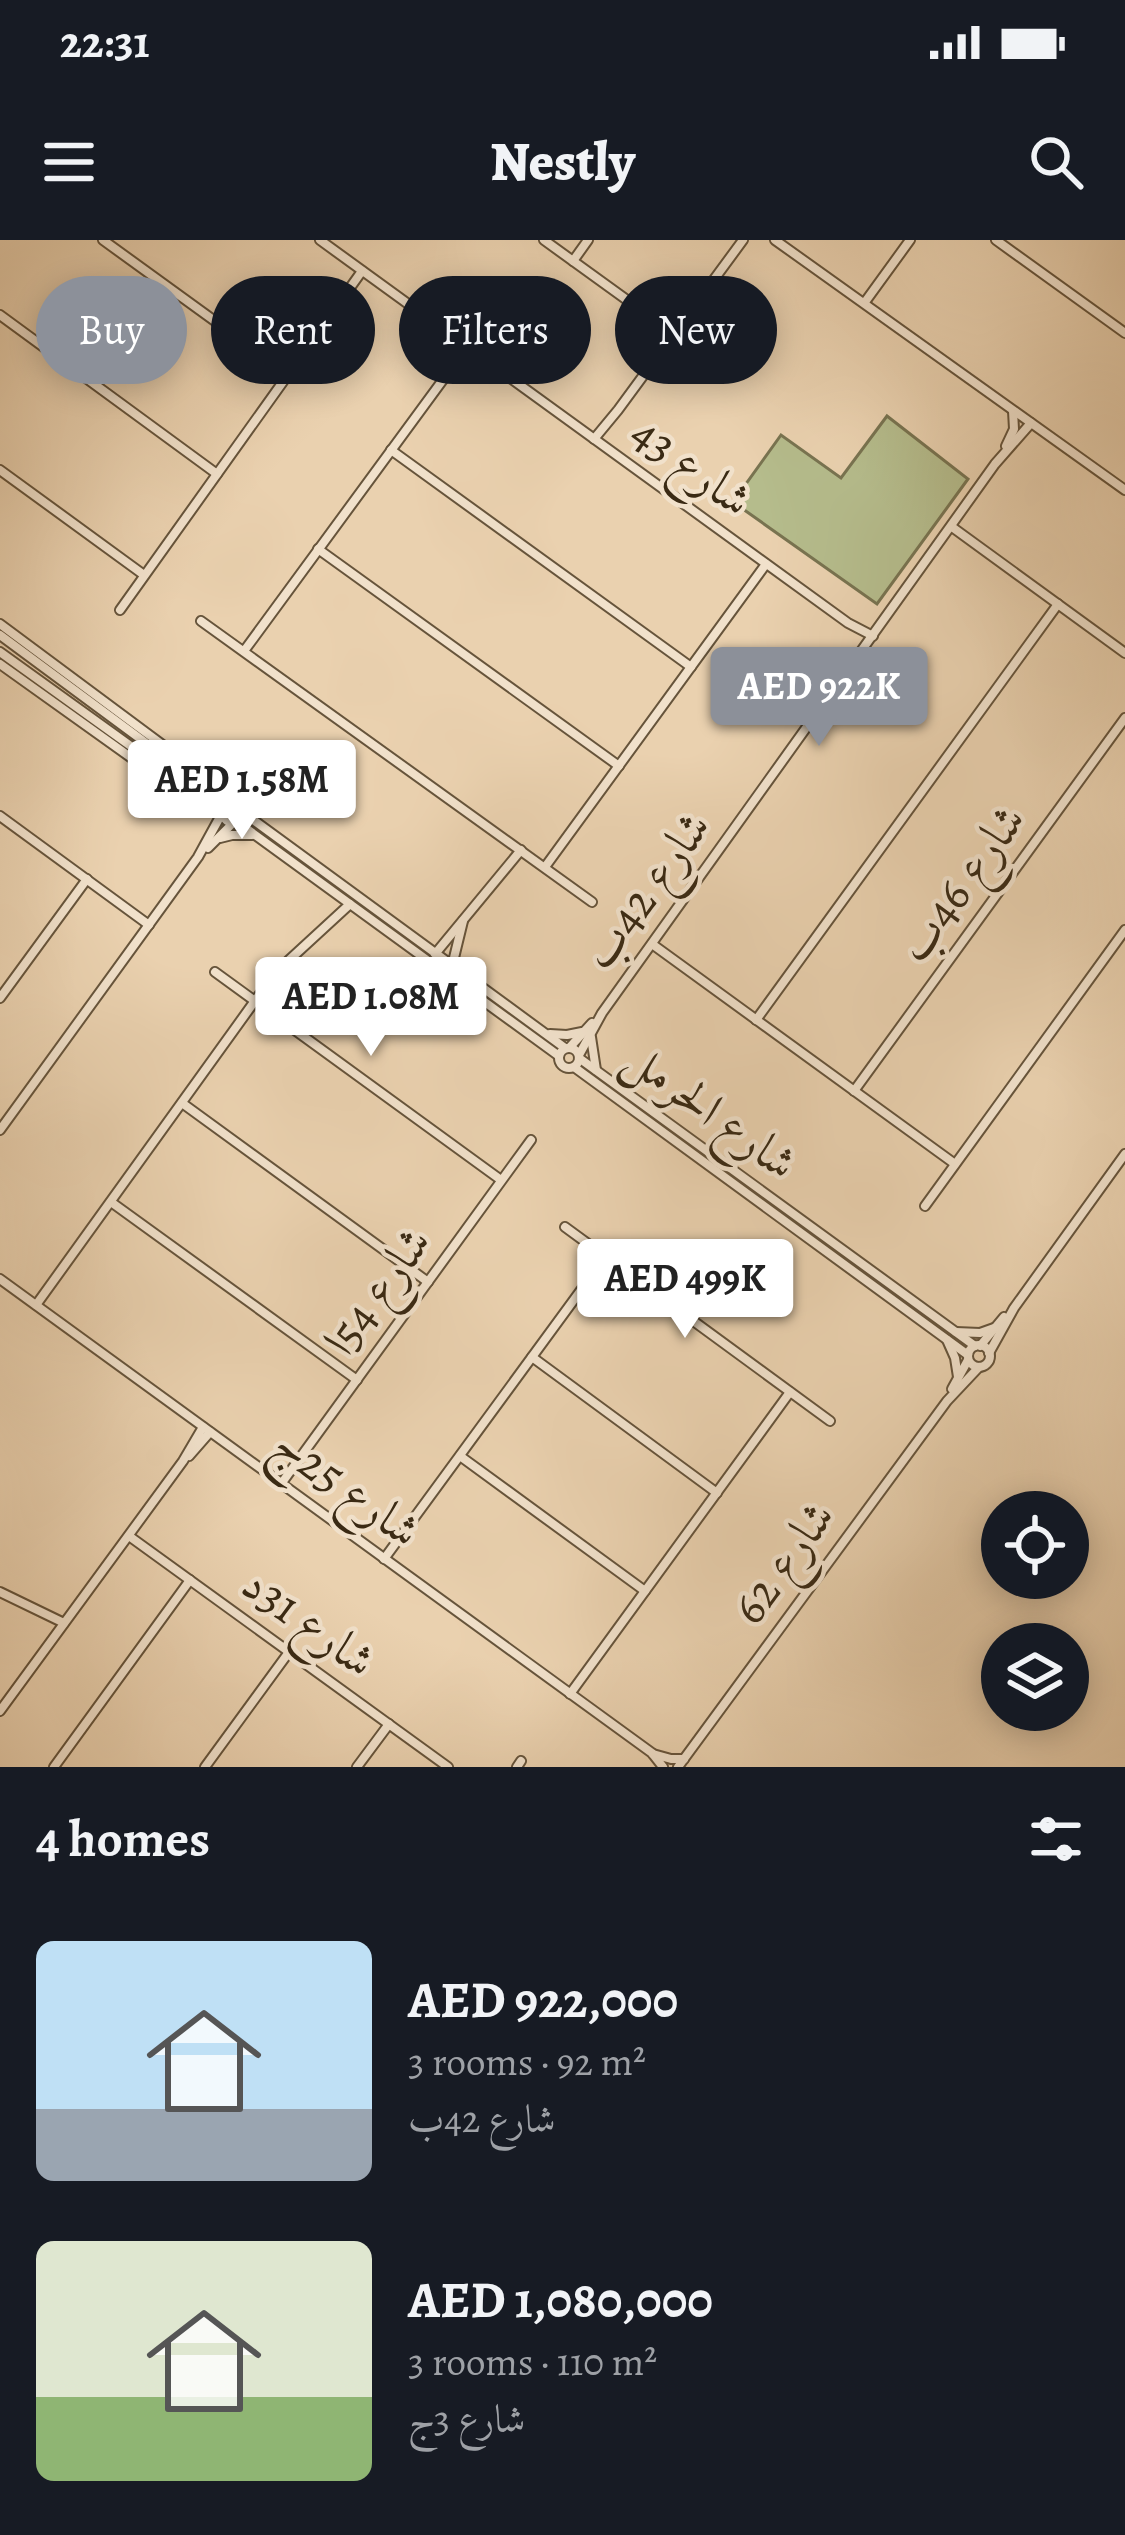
<!DOCTYPE html>
<meta charset="utf-8">
<style>
body{margin:0;font-family:Alegreya,Amiri,serif;background:#20242c;color:#f1f3f6;height:100vh;display:flex;flex-direction:column;font-size:45px;white-space:nowrap}
*{box-sizing:border-box;margin:0}
p{font-size:39px;color:#9ea1a6}
.icon{flex:none;width:66px;height:66px;fill:none;stroke:currentColor;stroke-width:2;stroke-linecap:round;stroke-linejoin:round}
.map{position:relative;height:1527px;overflow:hidden}
.sheet{display:flex;flex-direction:column;background:#171b24;flex:1}
.sheet>*{flex:none}
.top-card{position:absolute;left:36px;top:36px;width:1053px;height:108px;display:flex;gap:24px}
.controls{position:absolute;left:981px;top:1251px;display:grid;gap:24px}
.controls a{display:grid;place-items:center;width:108px;height:108px;border-radius:50%;background:#171b24;box-shadow:0 6px 30px #0003;font-size:60px}
.price{position:absolute;translate:-50% -102px;padding:0 27px;border-radius:12px;background:#fff;color:#222;font-size:39px;line-height:78px;filter:drop-shadow(0 3px 6px #0008)}
.price::after{content:'';position:absolute;left:50%;top:72px;width:36px;height:27px;margin-left:-18px;background:inherit;clip-path:polygon(0 0,100% 0,50% 100%)}
.price.selected{background:#8c9099;color:#fff}
ul{padding:0;list-style:none}
li{display:flex;align-items:center;gap:36px;height:300px;padding:0 36px}
li span{display:grid;place-items:center;flex:none;width:336px;height:240px;border-radius:18px;color:#555}
li>.icon{margin-inline-start:auto}
span .icon{width:144px;height:144px;fill:#fffc;stroke-width:1}
li b{font-size:51px}
h2{display:flex;justify-content:space-between;align-items:center;height:144px;padding:0 36px;font-size:51px}
.pill{padding:0 42px;border-radius:54px;background:#171b24;box-shadow:0 6px 30px #0003;font-size:42px;line-height:108px}
.pill.selected{background:#8c9099;color:#fff}
.status{display:flex;justify-content:space-between;align-items:center;height:84px;padding:0 60px;background:#171b24;direction:ltr}
.status svg{height:33px;fill:currentColor}
header{display:flex;justify-content:space-between;align-items:center;height:156px;padding:0 36px;background:#171b24;font-size:54px;font-weight:800}
.map>svg:first-child{display:block}
</style>
<div class="status"><b>22:31</b><svg viewBox="0 0 49 12"><path d="M0 12V9h3v3zM5 12V6h3v6zM10 12V3h3v9zM15 12V0h3v12zM26 1h20v11H26zM47 4h2v5h-2z"/></svg></div>
<header><svg class="icon" aria-label="menu" viewBox="0 0 24 24"><path d="M4 6h16M4 12h16M4 18h16"/></svg>Nestly<svg class="icon" aria-label="search" viewBox="0 0 24 24"><circle cx="10" cy="10" r="6"/><path d="M15 15l6 6"/></svg></header>
<div class="map">
<svg width="1125" height="1527" viewBox="0 0 1125 1527">
<rect width="100%" height="100%" fill="#ead1af"/>
<filter id="stains"><feTurbulence type="fractalNoise" baseFrequency=".00167" numOctaves="4"/><feColorMatrix values="0 0 0 0 .2 0 0 0 0 .09 0 0 0 0 .02 0 0 0 .5 -.17"/></filter>
<radialGradient id="worn" r=".72"><stop offset=".6" stop-color="#630" stop-opacity="0"/><stop offset="1" stop-color="#630" stop-opacity=".3"/></radialGradient>
<!-- green -->
<polygon fill="#b5bc8c" stroke="#787350" stroke-width="3" points="887,176 968,239 877,364 733,262 781,195 841,238"/>
<g fill="none" stroke-linecap="round" stroke-linejoin="round">
<!-- minor casing -->
<g stroke="#66543b" stroke-width="12">
<g id="minor">
<polyline points="103,0 288,134"/>
<polyline points="320,0 848,383 873,396"/>
<polyline points="544,0 674,94"/>
<polyline points="775,0 1125,250"/>
<polyline points="996,0 1125,93"/>
<polyline points="573,21 588,0"/>
<polyline points="865,62 910,0"/>
<polyline points="0,75 217,234"/>
<polyline points="594,199 618,170 743,0"/>
<polyline points="1006,206 1014,189 1013,171"/>
<polyline points="391,210 691,427"/>
<polyline points="0,230 144,335"/>
<polyline points="952,287 1125,413"/>
<polyline points="318,309 619,526"/>
<polyline points="120,370 362,31"/>
<polyline points="201,381 592,662"/>
<polyline points="0,384 199,532 211,549"/>
<polyline points="0,395 227,563 237,564 241,573 234,582 227,581 221,575 222,568 227,563"/>
<polyline points="244,411 467,107"/>
<polyline points="0,412 221,571"/>
<polyline points="0,424 175,549 183,552 191,549"/>
<polyline points="241,571 565,808"/>
<polyline points="0,576 149,685"/>
<polyline points="236,581 559,816"/>
<polyline points="220,598 232,595 252,595"/>
<polyline points="208,608 234,582"/>
<polyline points="545,627 766,324"/>
<polyline points="652,704 955,924"/>
<polyline points="435,714 521,610"/>
<polyline points="452,726 463,681"/>
<polyline points="215,732 501,940"/>
<polyline points="0,758 87,639"/>
<polyline points="756,780 1058,364"/>
<polyline points="550,794 567,795 582,792"/>
<polyline points="591,797 596,830"/>
<polyline points="570,807 592,783"/>
<circle cx="569" cy="818" r="10"/>
<polyline points="579,815 602,773 995,224 1031,183"/>
<polyline points="579,818 975,1106"/>
<polyline points="574,827 968,1115"/>
<polyline points="854,851 1125,478"/>
<polyline points="182,863 428,1042"/>
<polyline points="0,890 198,617 221,575"/>
<polyline points="111,962 357,1140"/>
<polyline points="925,966 1125,690"/>
<polyline points="565,987 830,1181"/>
<polyline points="0,1039 652,1513 663,1527"/>
<polyline points="36,1065 275,733 350,664"/>
<polyline points="956,1092 980,1093 994,1088"/>
<polyline points="947,1100 955,1118 958,1137"/>
<circle cx="979" cy="1116" r="11"/>
<polyline points="980,1106 1004,1077"/>
<polyline points="989,1113 1014,1068 1125,914"/>
<polyline points="532,1117 717,1253"/>
<polyline points="952,1149 968,1120"/>
<polyline points="189,1216 210,1192"/>
<polyline points="460,1216 645,1351"/>
<polyline points="281,1244 531,900"/>
<polyline points="129,1296 448,1527"/>
<polyline points="384,1319 606,1016"/>
<polyline points="0,1352 64,1383"/>
<polyline points="570,1454 790,1152"/>
<polyline points="0,1471 183,1221 203,1187"/>
<polyline points="653,1514 671,1519 684,1519"/>
<polyline points="54,1527 190,1340"/>
<polyline points="205,1527 289,1412"/>
<polyline points="357,1527 389,1484"/>
<polyline points="517,1527 521,1521"/>
<polyline points="678,1527 947,1161 979,1127"/>
</g>
</g>
<!-- minor -->
<use href="#minor" stroke="#f1e1cb" stroke-width="8"/>
</g>
<g text-anchor="middle" dominant-baseline="central" stroke-width="9" stroke-linejoin="round" paint-order="stroke">
<!-- street labels -->
<g font-size="48" fill="#3a2a14" stroke="#f1e1cb">
<text transform="translate(692 226) rotate(36)">شارع 43</text>
<text transform="translate(961 643) rotate(-54)">شارع 46ب</text>
<text transform="translate(646 650) rotate(-54)">شارع 42ب</text>
<text transform="translate(711 870) rotate(36)">شارع الحرمل</text>
<text transform="translate(377 1051) rotate(-54)">شارع 54ا</text>
<text transform="translate(347 1247) rotate(36)">شارع 25ج</text>
<text transform="translate(783 1322) rotate(-54)">شارع 62</text>
<text transform="translate(309 1382) rotate(36)">شارع 31د</text>
</g>
</g>
<rect width="100%" height="100%" filter="url(#stains)"/>
<rect width="100%" height="100%" fill="url(#worn)"/>
</svg>
<div class="controls">
<a><svg class="icon" aria-label="locate" viewBox="0 0 24 24"><circle cx="12" cy="12" r="6"/><path d="M12 2v4M12 18v4M2 12h4M18 12h4"/></svg></a>
<a><svg class="icon" aria-label="layers" viewBox="0 0 24 24"><path d="M12 4l9 5-9 5-9-5zM3 14l9 5 9-5"/></svg></a>
</div>
<b class="price selected" style="left:819px;top:509px">AED 922K</b>
<b class="price" style="left:242px;top:602px">AED 1.58M</b>
<b class="price" style="left:371px;top:819px">AED 1.08M</b>
<b class="price" style="left:685px;top:1101px">AED 499K</b>
<div class="top-card">
<a class="pill selected">Buy</a>
<a class="pill">Rent</a>
<a class="pill">Filters</a>
<a class="pill">New</a>
</div>
</div>
<section class="sheet">
<h2>4 homes<svg class="icon" aria-label="filters" viewBox="0 0 24 24"><path d="M4 7h16M4 17h16"/><circle cx="9" cy="7" r="2"/><circle cx="15" cy="17" r="2"/></svg></h2>
<ul>
<li><span style="background:linear-gradient(#bfe0f5 70%,#9aa5b1 0)"><svg class="icon" aria-label="home" viewBox="0 0 24 24"><path d="M3 11l9-7 9 7M6 9v11h12V9"/></svg></span><div><b>AED 922,000</b><p>3 rooms · 92 m²</p><p>شارع 42ب</p></div></li>
<li><span style="background:linear-gradient(#dfe7d0 65%,#8fb573 0)"><svg class="icon" aria-label="home" viewBox="0 0 24 24"><path d="M3 11l9-7 9 7M6 9v11h12V9"/></svg></span><div><b>AED 1,080,000</b><p>3 rooms · 110 m²</p><p>شارع 3ج</p></div></li>
</ul>
</section>
